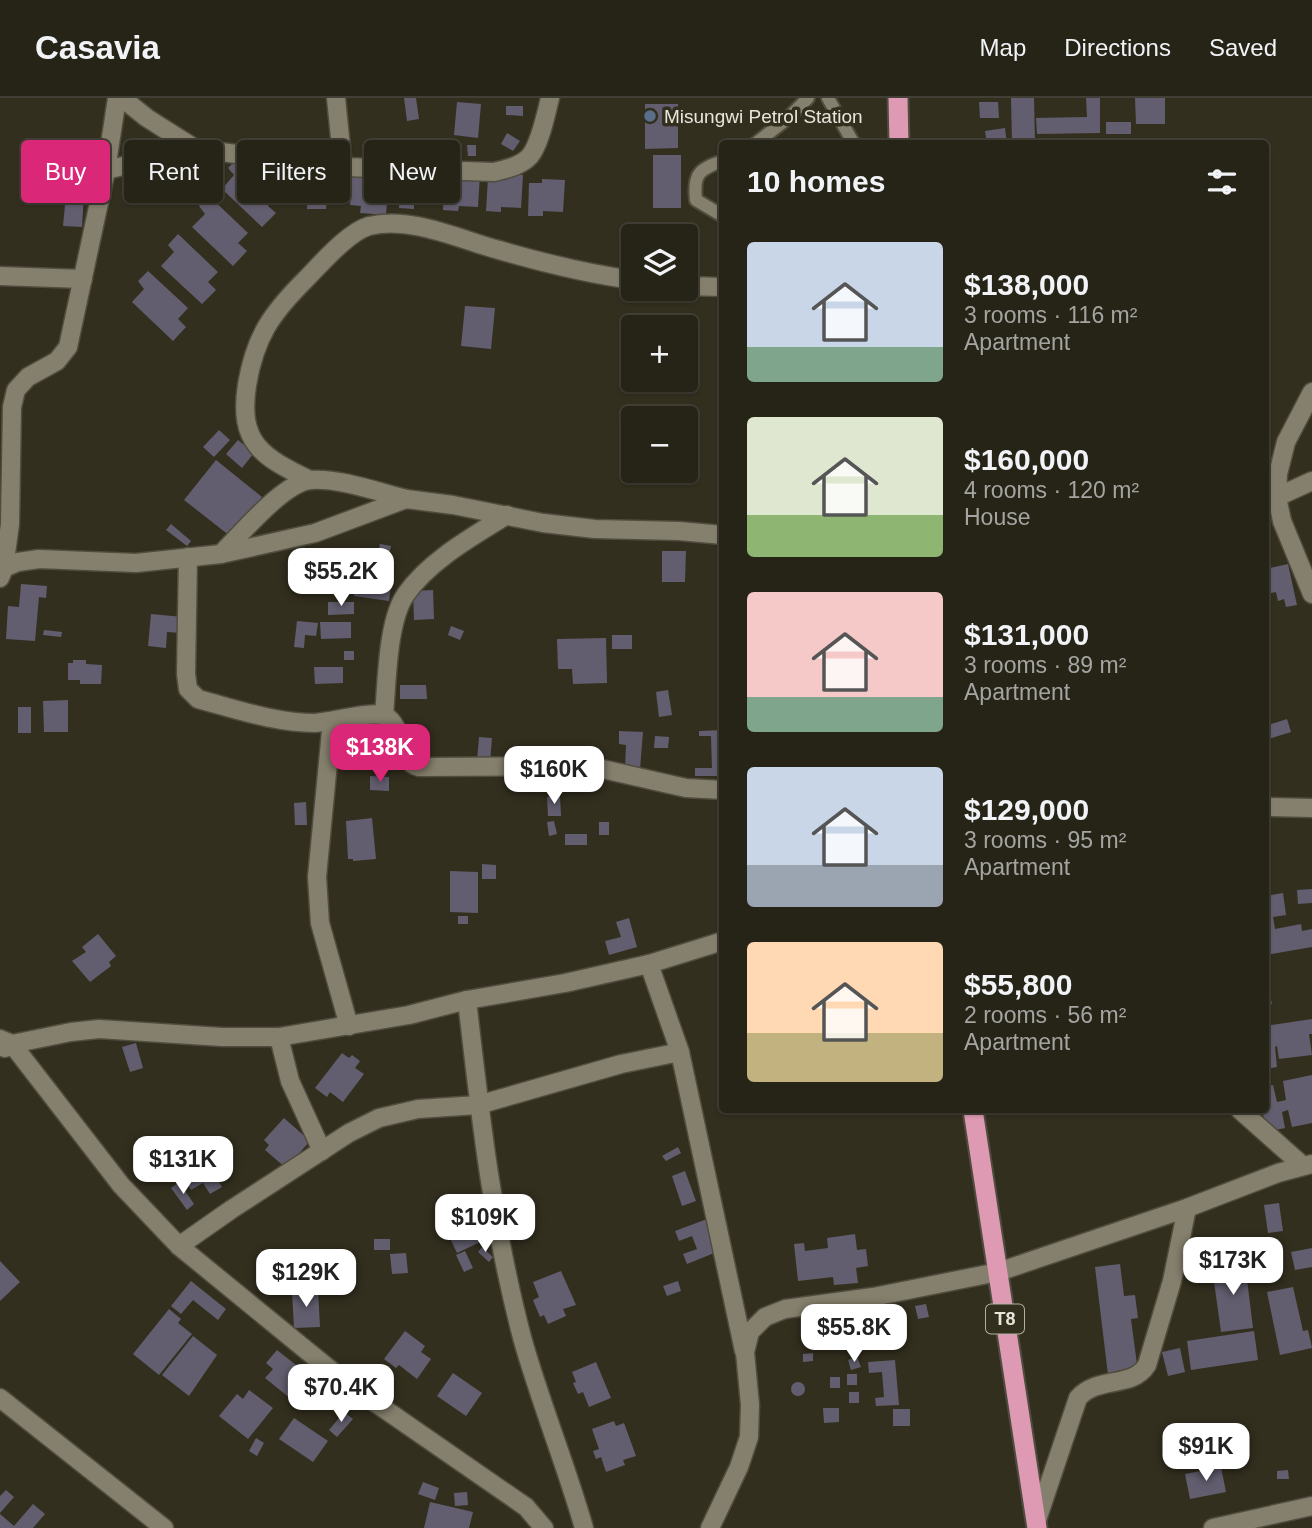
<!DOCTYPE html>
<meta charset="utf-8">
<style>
body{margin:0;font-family:Arial,sans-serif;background:#2e2b20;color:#f1f3f6;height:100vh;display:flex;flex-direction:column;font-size:26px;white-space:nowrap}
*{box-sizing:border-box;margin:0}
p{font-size:23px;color:#a4a4a1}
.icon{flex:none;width:38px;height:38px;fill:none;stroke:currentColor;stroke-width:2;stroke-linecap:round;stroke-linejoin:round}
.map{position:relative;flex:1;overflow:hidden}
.sheet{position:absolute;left:719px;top:42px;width:550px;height:973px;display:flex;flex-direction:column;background:#262317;border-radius:7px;box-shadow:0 2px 5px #0004,0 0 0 2px #424036}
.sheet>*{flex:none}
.banner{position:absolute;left:21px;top:42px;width:593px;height:63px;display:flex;gap:14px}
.fabs{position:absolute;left:621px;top:126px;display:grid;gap:14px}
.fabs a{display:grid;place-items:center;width:77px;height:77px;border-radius:7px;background:#262317;box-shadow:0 2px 5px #0004,0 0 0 2px #424036;font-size:35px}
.price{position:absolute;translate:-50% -60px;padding:0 16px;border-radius:14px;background:#fff;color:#222;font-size:23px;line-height:46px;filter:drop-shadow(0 2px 4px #0008)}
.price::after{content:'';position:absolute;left:50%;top:42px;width:21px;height:16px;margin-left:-10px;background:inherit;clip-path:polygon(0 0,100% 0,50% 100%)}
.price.current{background:#db2777;color:#fff}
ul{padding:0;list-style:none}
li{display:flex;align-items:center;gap:21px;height:175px;padding:0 28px}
li span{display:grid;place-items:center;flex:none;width:196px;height:140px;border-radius:7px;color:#555}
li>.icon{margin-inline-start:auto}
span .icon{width:84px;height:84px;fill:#fffc;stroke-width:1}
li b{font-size:30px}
h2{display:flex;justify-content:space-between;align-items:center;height:84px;padding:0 28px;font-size:30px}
.tag{padding:0 24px;border-radius:7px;background:#262317;box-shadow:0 2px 5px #0004,0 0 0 2px #424036;font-size:24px;line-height:63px}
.tag.current{background:#db2777;color:#fff}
header{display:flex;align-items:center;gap:42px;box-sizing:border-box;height:98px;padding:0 35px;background:#262317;border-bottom:2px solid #424036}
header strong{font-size:33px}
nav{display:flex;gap:38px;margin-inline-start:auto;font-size:24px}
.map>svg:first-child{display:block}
</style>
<header>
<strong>Casavia</strong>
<nav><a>Map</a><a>Directions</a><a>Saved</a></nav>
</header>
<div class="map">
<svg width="1312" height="1430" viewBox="0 0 1312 1430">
<rect width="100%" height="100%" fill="#332f1f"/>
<!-- building -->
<g fill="#625e6f">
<polygon points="404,0 416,0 419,21 407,23"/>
<polygon points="1011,0 1034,0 1035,44 1012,45"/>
<polygon points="1086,0 1100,0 1100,35 1037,36 1036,20 1087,19"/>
<polygon points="1135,0 1165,0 1165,26 1136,26"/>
<polygon points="457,4 481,6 478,40 454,37"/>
<polygon points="979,4 998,4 999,20 980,20"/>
<polygon points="645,6 678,6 678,50 645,51"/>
<polygon points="506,8 523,8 523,18 506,17"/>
<rect x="1106" y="24" width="25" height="12"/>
<polygon points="1005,30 1007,46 987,46 985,33"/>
<polygon points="507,35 520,43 513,53 501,46"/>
<polygon points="467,47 476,47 476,58 468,58"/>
<rect x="653" y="57" width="28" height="53"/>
<polygon points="238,60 277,97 268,108 276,115 262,129 222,91 234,77 228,70"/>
<polygon points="326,74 342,74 342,99 327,99 326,111 307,111 308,78 326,79"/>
<polygon points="389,74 386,117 360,115 361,108 350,107 352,76"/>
<polygon points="436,74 434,107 414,106 414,111 399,110 400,77"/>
<polygon points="480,76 478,109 459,108 458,113 443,112 445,79"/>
<polygon points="500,76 523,77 521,110 501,109 501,114 486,113 488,80"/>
<polygon points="542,81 565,82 563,114 543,113 543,118 528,118 529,85 542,85"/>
<polygon points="43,93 84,95 82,129 63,128 65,107 42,106"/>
<polygon points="209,98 248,135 238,145 247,153 233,168 192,129 205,116 199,108"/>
<polygon points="630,128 645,132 644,138 634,138 634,157 624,154"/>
<polygon points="178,136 218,174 208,184 216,192 202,206 161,168 174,154 168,147"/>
<polygon points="148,173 188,210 178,221 186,229 173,243 132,204 144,191 138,183"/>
<polygon points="465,208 495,210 491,251 461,248"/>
<polygon points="219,332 230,342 214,359 203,349"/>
<polygon points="238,342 254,355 242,370 226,356"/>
<polygon points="216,362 262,399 230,438 184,402"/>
<polygon points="171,426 191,443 187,448 166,432"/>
<polygon points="380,446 391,448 388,462 377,460"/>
<polygon points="662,453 686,453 685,484 662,484"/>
<polygon points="1288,466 1297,507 1286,509 1284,501 1278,503 1276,494 1266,496 1265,471"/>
<polygon points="380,470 393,472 389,503 354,498 356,483 378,486"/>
<polygon points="21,486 47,488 46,500 39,499 35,543 6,541 8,508 19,509"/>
<polygon points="433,492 434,521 414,522 413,493"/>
<polygon points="328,504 354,504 354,516 328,517"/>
<polygon points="151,516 183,519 181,535 167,534 166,550 148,548"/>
<polygon points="297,523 318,525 316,538 305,537 304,550 294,549"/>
<polygon points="320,524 351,524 351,540 321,541"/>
<polygon points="451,528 464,533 460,542 448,537"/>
<polygon points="44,532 62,534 61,539 43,537"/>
<rect x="612" y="537" width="20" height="14"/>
<polygon points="606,540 607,585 573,586 572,571 558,571 557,541"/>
<rect x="344" y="553" width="10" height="9"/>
<polygon points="73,562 86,562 86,566 102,567 101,586 80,586 80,582 68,582 68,565 73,565"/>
<polygon points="314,569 343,569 343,585 315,586"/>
<polygon points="400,587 426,587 427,601 400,601"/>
<polygon points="668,592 672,617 659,619 656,594"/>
<polygon points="68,602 68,634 44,634 43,603"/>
<rect x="18" y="609" width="13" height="26"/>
<polygon points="1287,621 1291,634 1265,642 1265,628"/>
<polygon points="723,632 723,678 695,678 695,670 712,670 711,638 699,638 699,633"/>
<polygon points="619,633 643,634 640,671 625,670 626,647 619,646"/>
<polygon points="655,638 669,639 668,650 654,650"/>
<polygon points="479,639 492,640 490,665 477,663"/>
<polygon points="370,678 389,679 389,693 370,692"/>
<polygon points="577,679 577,692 564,693 563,680"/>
<polygon points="560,698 561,718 548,718 547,699"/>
<polygon points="306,704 307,727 295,727 294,705"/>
<polygon points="372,720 376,761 353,763 353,761 348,761 346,723"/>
<polygon points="554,723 557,736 549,738 547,724"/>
<rect x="599" y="724" width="10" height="13"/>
<rect x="565" y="736" width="22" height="11"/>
<polygon points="482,766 496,767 496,781 482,781"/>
<polygon points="450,773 478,774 478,815 450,814"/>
<polygon points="1312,791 1312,805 1298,806 1297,792"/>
<polygon points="1283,795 1286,817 1273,819 1275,831 1301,826 1302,833 1312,831 1312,849 1265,857 1265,798"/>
<rect x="458" y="818" width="10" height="8"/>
<polygon points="629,820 637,849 609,857 605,843 621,839 616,824"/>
<polygon points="98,836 116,858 109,864 111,868 90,884 72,863 86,854 82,849"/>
<polygon points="1266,878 1272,906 1265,907 1265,879"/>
<polygon points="1312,921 1312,936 1309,936 1312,957 1279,961 1277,948 1275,949 1277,969 1265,971 1265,928"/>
<polygon points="136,945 143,970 130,974 122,949"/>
<polygon points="342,955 349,960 352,957 360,963 355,970 364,976 343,1004 330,994 327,999 315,990"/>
<polygon points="1312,977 1312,1025 1292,1029 1288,1012 1282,1014 1285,1030 1267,1034 1262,1012 1265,1012 1265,988 1273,987 1277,1004 1286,1002 1283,983"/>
<polygon points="284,1020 310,1043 286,1070 265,1052 269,1047 264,1042"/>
<polygon points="678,1049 681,1055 666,1063 662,1058"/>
<polygon points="206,1064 222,1089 210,1096 203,1085 191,1092 182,1078"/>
<polygon points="685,1073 696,1103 682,1108 672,1078"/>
<polygon points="179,1084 194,1106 187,1112 171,1090"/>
<polygon points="1279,1105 1283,1133 1268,1135 1264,1107"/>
<polygon points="707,1121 719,1153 687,1166 683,1156 697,1151 692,1138 679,1143 675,1133"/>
<polygon points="488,1122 495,1137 457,1155 450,1140"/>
<polygon points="855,1136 857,1152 866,1151 868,1168 856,1170 858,1185 834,1187 833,1179 798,1183 794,1146 804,1145 805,1153 828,1150 827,1140"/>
<rect x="374" y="1141" width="16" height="11"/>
<polygon points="482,1149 493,1159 489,1164 478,1154"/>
<polygon points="1312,1150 1312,1169 1295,1172 1291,1154"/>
<polygon points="465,1153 473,1170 464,1174 456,1157"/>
<polygon points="1267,1153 1269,1165 1253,1168 1250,1157"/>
<polygon points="406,1155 408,1175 392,1176 390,1156"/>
<polygon points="0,1163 20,1184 0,1203"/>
<polygon points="1245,1165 1253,1230 1221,1234 1212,1169"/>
<polygon points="1120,1166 1124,1198 1135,1197 1138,1220 1131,1221 1138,1274 1108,1277 1095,1169"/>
<polygon points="561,1173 576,1207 563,1211 566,1218 548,1226 544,1217 540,1219 533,1202 539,1199 533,1184"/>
<polygon points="191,1183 226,1211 218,1222 193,1202 181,1216 171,1208"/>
<polygon points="678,1183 681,1193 667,1198 663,1188"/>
<polygon points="1293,1189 1303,1233 1308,1232 1312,1250 1280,1257 1267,1194"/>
<polygon points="318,1192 320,1229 294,1230 292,1193"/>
<polygon points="926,1206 929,1219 918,1221 915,1208"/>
<polygon points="169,1211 181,1221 178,1225 192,1236 159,1277 133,1256"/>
<polygon points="895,1224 898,1242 873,1247 870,1228"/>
<polygon points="867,1229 867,1243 835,1244 834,1231"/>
<polygon points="405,1233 425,1248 421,1254 431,1261 417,1281 399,1267 396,1270 384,1261"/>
<polygon points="1254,1233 1258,1262 1191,1272 1187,1243"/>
<polygon points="193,1238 217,1257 189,1298 162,1277"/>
<polygon points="1180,1250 1185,1274 1168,1278 1162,1254"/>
<polygon points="277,1252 310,1278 291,1301 265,1280 273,1271 266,1265"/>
<polygon points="813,1255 813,1263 803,1264 803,1256"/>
<polygon points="857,1259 861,1269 851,1272 848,1262"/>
<polygon points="895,1262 899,1307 876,1308 875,1300 884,1299 882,1274 869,1275 868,1264"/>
<polygon points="596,1264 611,1300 589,1309 583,1294 578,1296 573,1285 576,1284 572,1274"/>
<polygon points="453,1275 482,1295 466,1318 437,1298"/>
<rect x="847" y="1276" width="10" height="11"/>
<rect x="830" y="1279" width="10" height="11"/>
<circle cx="798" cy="1291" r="7"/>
<polygon points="249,1292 273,1310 248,1341 219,1318 237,1296 243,1301"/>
<rect x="849" y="1294" width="10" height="11"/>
<polygon points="823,1310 839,1310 839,1324 824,1325"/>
<rect x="893" y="1311" width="17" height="17"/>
<polygon points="344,1314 353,1321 337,1339 329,1332"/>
<polygon points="294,1320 328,1343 313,1364 279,1341"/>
<polygon points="614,1323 616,1328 624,1325 636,1358 623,1362 625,1367 606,1374 601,1359 596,1361 593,1353 599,1351 592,1331"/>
<polygon points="1217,1334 1217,1344 1188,1346 1188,1335"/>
<polygon points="256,1340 264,1345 257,1358 249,1353"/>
<polygon points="1205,1347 1218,1347 1219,1366 1206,1367"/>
<polygon points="1221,1369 1226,1394 1190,1401 1185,1376"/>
<polygon points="1288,1372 1289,1381 1277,1381 1277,1373"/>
<polygon points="423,1384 439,1390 435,1402 418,1396"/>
<polygon points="6,1392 14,1399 0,1415 0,1398"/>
<polygon points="467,1394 468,1407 455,1408 454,1395"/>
<polygon points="430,1404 473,1414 469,1430 424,1430"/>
<polygon points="33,1406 45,1416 33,1430 0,1430 0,1416 14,1428"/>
</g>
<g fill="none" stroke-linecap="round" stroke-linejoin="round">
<!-- service casing -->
<g stroke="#504d3f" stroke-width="16">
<g id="service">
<polyline points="828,0 854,46"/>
<polyline points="755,46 788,20 808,0"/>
<path d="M723,63C699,71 693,76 696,102L723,118"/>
</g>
</g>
<!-- minor casing -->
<g stroke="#504d3f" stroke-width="21">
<g id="minor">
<path d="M122,0L147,20L196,51L343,69L494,74C506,71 521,68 530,58C540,46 546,16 550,0"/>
<polyline points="336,0 343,69"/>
<polyline points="106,72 196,51"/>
<polyline points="0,178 83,181"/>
<polyline points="686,188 723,189"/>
<polyline points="1312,294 1286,344 1278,376 1277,399 1282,423 1312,496"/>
<path d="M310,382C262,359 238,345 247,287C255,239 271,216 305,182C320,167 348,134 369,128C412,118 458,141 499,152C544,165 587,176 634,182"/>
<polyline points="1277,399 1312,383"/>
<path d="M221,456C241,436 284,384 311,382C340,380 378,394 406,401"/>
<path d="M188,459L186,576L188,591L198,601C236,611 275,625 315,625C333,624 372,612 385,618C406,629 394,662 419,669L573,668L598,670L686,690L723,692"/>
<polyline points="0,472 4,470 10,426 12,309 16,292 28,279 57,263 68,249 106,72 117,0"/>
<polyline points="0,480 4,470 18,464 39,461 136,465 221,456 315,435 406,401 453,407 543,425 595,431 679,433 723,437"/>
<path d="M384,617C387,585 387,523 406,496C430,462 472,439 507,417"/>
<polyline points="332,623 317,779 320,825 349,928"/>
<polyline points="1265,709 1312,710"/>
<polyline points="649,866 680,954 744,1253"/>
<path d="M467,902C480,1017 493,1131 523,1243C541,1306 566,1367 584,1430"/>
<polyline points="279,939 290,983 322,1053"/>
<polyline points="0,941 12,946 121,1087 179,1148 344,1283 526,1409 544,1430"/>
<polyline points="5,950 12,946 71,934 99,931 222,939 279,939 409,917 467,902 565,885 649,866 723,843"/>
<polyline points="1240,1012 1302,1067"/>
<polyline points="179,1148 232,1111 349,1035 379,1020 418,1011 478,1007 621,966 680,954"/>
<polyline points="0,1300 164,1430"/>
<path d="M1036,1425L1078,1300C1099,1277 1132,1291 1147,1267L1172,1183L1187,1110"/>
<polyline points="710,1430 739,1369 749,1339 750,1307 745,1254 750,1234 765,1219 785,1211 873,1199 998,1174 1187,1110 1278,1075 1312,1066"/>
<polyline points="1213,1430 1312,1408"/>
</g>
</g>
<!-- trunk casing -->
<g stroke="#504d3f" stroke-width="23">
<g id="trunk">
<polyline points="898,0 899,46"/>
<polyline points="973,1012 1037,1430"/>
</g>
</g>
<!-- service -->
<use href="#service" stroke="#85806d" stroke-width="12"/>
<!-- minor -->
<use href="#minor" stroke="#85806d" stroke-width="18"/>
<!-- trunk -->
<use href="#trunk" stroke="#dd9ab2" stroke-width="19"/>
</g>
<!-- markers -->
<circle fill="#5c6f8a" stroke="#332f1f" stroke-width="2.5" cx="650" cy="18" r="7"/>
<g text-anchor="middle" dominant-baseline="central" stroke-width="7" stroke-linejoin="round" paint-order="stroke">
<!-- shield labels -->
<rect fill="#332f1f" stroke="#b2afa3" stroke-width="2" x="986" y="1206.5" width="38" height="29" rx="5"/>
<g font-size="18" font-weight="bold" fill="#e8e6db">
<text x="1005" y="1221">T8</text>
</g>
<!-- poi labels -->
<g font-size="19" fill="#e8e6db" stroke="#332f1f" text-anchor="start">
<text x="664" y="18">Misungwi Petrol Station</text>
</g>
</g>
</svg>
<div class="fabs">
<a><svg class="icon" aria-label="layers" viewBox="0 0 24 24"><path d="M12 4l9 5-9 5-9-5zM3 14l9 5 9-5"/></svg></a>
<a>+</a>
<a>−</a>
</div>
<b class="price" style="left:341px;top:510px">$55.2K</b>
<b class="price current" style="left:380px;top:686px">$138K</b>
<b class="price" style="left:554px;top:708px">$160K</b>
<b class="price" style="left:183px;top:1098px">$131K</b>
<b class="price" style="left:485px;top:1156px">$109K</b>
<b class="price" style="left:1233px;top:1199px">$173K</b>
<b class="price" style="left:306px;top:1211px">$129K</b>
<b class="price" style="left:854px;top:1266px">$55.8K</b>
<b class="price" style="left:341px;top:1326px">$70.4K</b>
<b class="price" style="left:1206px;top:1385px">$91K</b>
<div class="banner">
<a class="tag current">Buy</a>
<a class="tag">Rent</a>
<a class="tag">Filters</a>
<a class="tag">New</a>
</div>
<section class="sheet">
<h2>10 homes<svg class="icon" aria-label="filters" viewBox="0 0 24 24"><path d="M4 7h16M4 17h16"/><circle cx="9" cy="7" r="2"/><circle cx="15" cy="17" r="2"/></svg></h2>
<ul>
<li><span style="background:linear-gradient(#c9d6e8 75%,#7fa58c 0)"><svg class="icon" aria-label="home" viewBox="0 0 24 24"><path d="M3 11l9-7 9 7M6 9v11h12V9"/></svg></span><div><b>$138,000</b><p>3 rooms · 116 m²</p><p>Apartment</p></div></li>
<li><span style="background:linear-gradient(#dfe7d0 70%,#8fb573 0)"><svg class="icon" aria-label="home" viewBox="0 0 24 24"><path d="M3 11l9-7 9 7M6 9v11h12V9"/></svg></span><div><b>$160,000</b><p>4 rooms · 120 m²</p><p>House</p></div></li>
<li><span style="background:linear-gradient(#f6c9c9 75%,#7fa58c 0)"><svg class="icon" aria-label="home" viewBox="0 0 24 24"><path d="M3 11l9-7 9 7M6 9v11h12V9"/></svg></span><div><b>$131,000</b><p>3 rooms · 89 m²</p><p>Apartment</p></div></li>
<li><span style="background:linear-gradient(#c9d6e8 70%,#9aa5b1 0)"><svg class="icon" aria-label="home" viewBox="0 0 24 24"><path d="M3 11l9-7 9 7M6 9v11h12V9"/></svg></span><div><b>$129,000</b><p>3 rooms · 95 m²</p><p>Apartment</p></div></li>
<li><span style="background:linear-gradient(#ffd9b3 65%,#c2b280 0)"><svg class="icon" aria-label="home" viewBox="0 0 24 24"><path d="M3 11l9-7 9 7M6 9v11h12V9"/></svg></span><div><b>$55,800</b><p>2 rooms · 56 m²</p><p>Apartment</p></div></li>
</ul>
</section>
</div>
